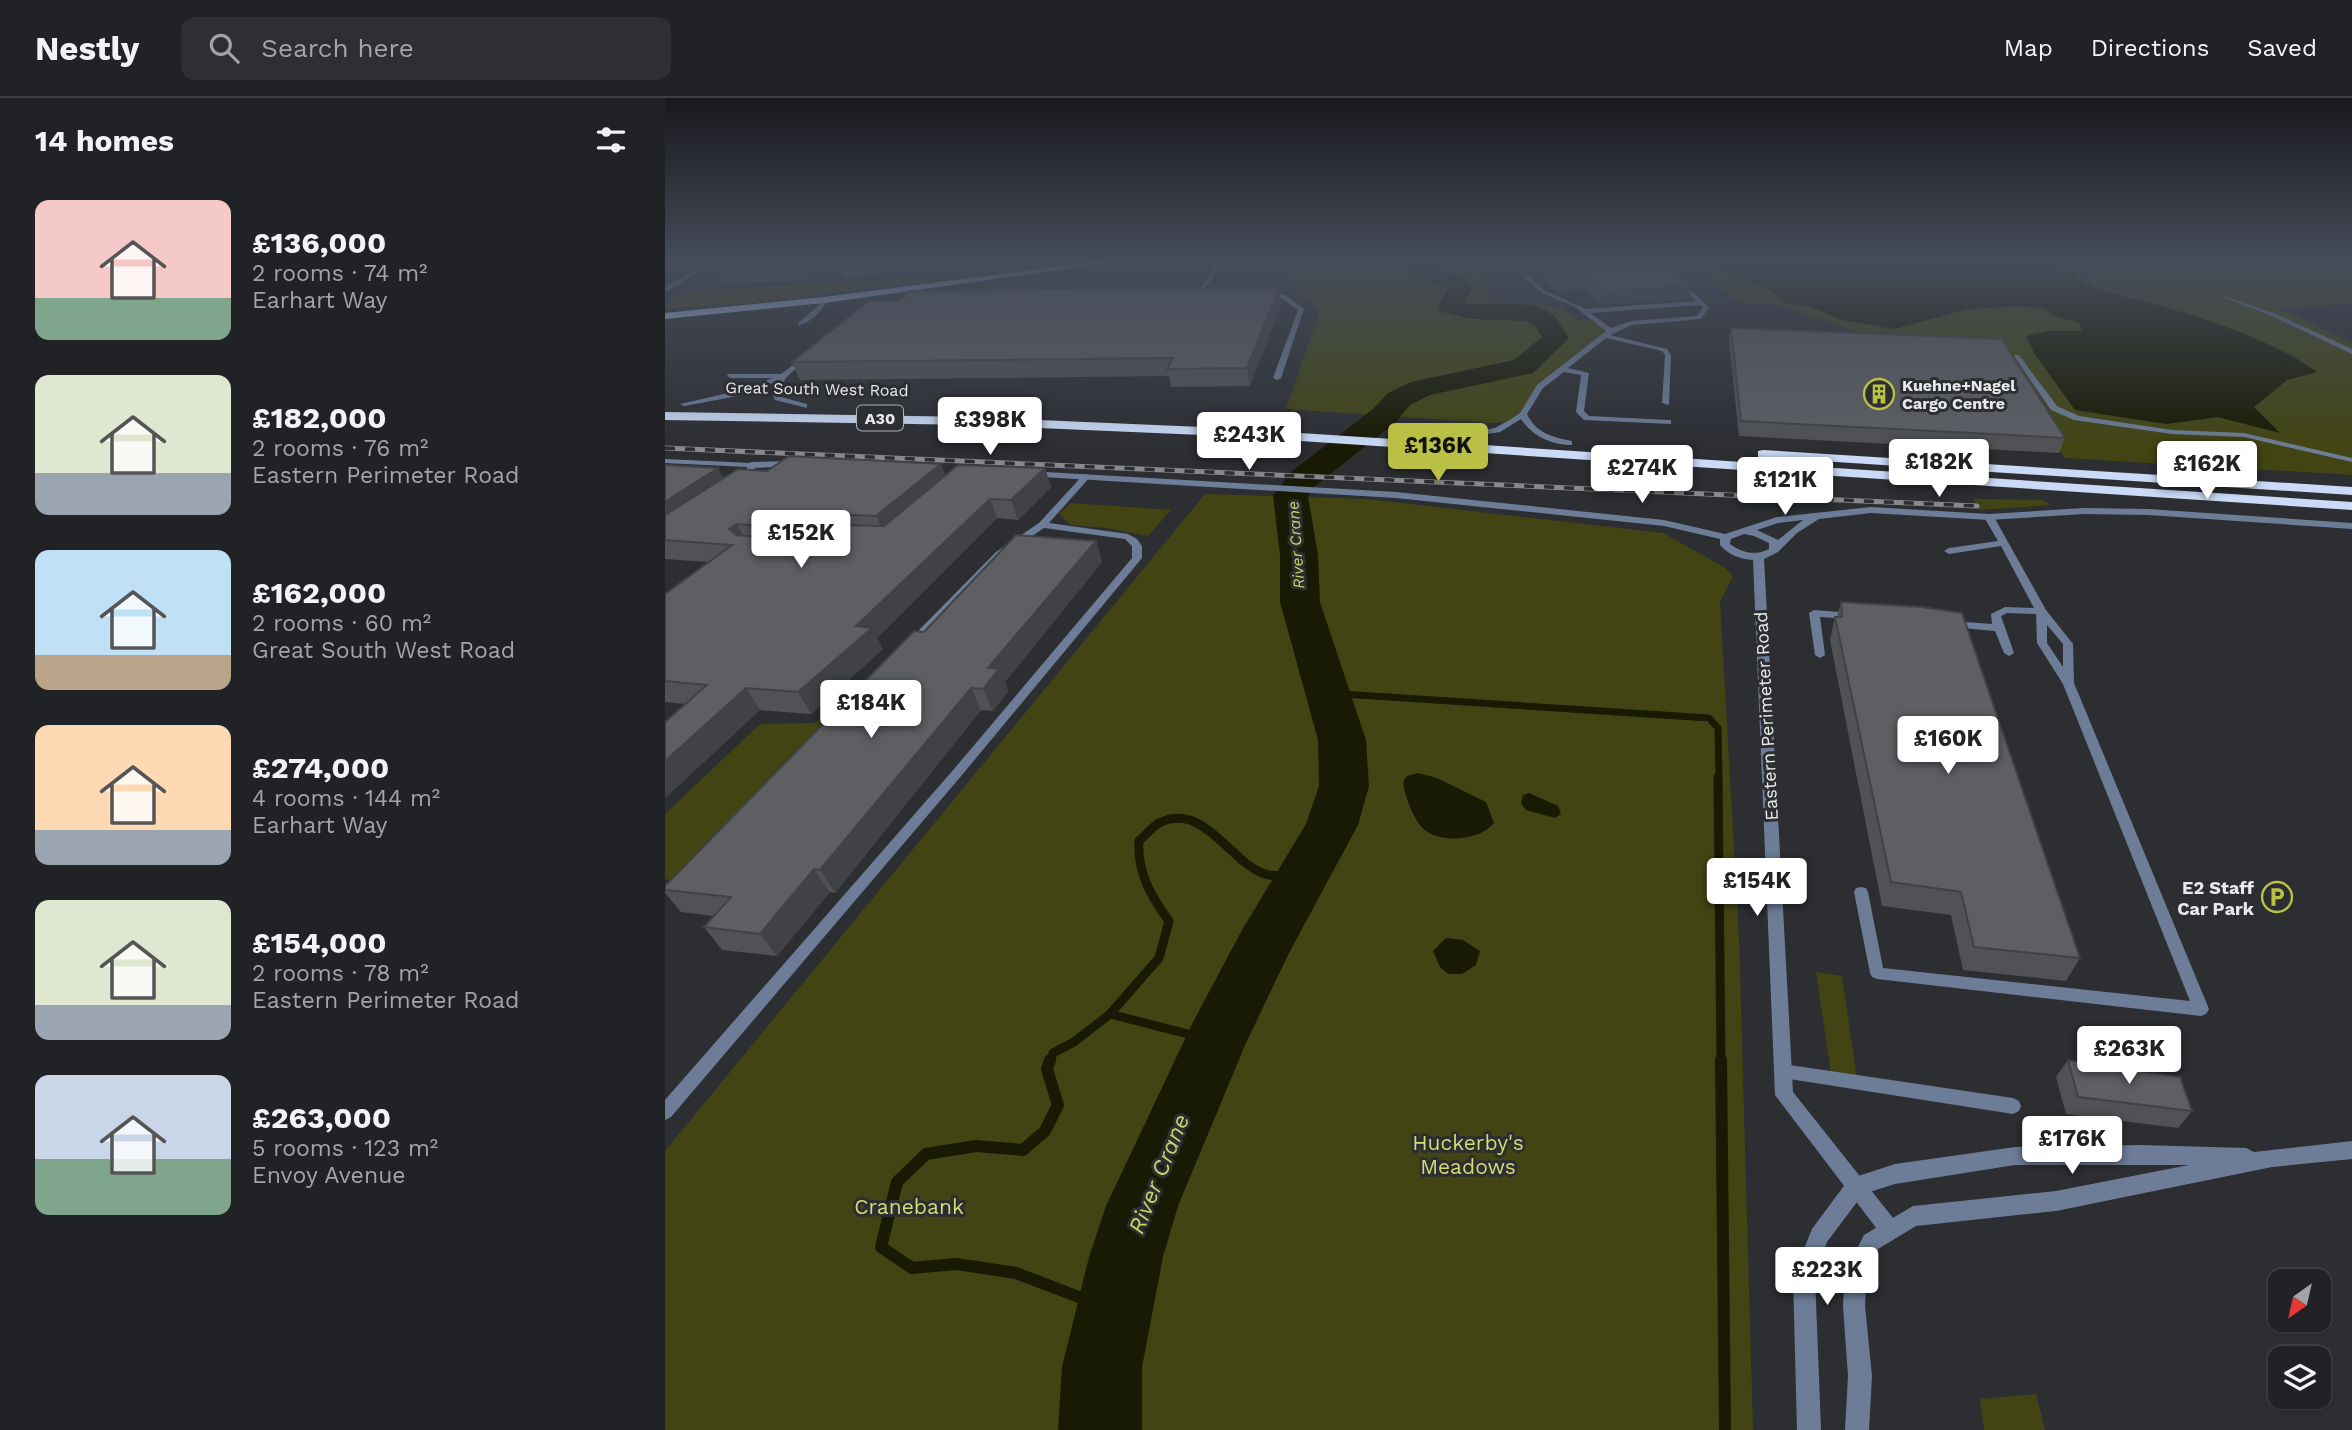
<!DOCTYPE html>
<meta charset="utf-8">
<style>
body{margin:0;font-family:"Work Sans",sans-serif;background:#2d2f32;color:#f1f3f6;height:100vh;display:flex;flex-direction:column;font-size:26px;white-space:nowrap}
*{box-sizing:border-box;margin:0}
p{font-size:23px;color:#a2a4a7}
.icon{flex:none;width:38px;height:38px;fill:none;stroke:currentColor;stroke-width:2;stroke-linecap:round;stroke-linejoin:round}
.map{position:relative;flex:1;overflow:hidden}
.side{display:flex;flex-direction:column;background:#212226;width:665px}
.side>*{flex:none}
.needle{width:46px;rotate:214deg}
.controls{position:absolute;left:1603px;top:1171px;display:grid;gap:14px}
.controls a{display:grid;place-items:center;width:63px;height:63px;border-radius:14px;background:#212226;box-shadow:0 2px 5px #0004,0 0 0 2px #3e3f43;font-size:35px}
.price{position:absolute;translate:-50% -60px;padding:0 16px;border-radius:7px;background:#fff;color:#222;font-size:23px;line-height:46px;filter:drop-shadow(0 2px 4px #0008)}
.price::after{content:'';position:absolute;left:50%;top:42px;width:21px;height:16px;margin-left:-10px;background:inherit;clip-path:polygon(0 0,100% 0,50% 100%)}
.price.on{background:#bac045;color:#111}
ul{padding:0;list-style:none}
li{display:flex;align-items:center;gap:21px;height:175px;padding:0 35px}
li span{display:grid;place-items:center;flex:none;width:196px;height:140px;border-radius:14px;color:#555}
li>.icon{margin-inline-start:auto}
span .icon{width:84px;height:84px;fill:#fffc;stroke-width:1}
li b{font-size:30px}
h2{display:flex;justify-content:space-between;align-items:center;height:84px;padding:0 35px;font-size:30px}
header{display:flex;align-items:center;gap:42px;box-sizing:border-box;height:98px;padding:0 35px;background:#212226;border-bottom:2px solid #3e3f43}
header strong{font-size:33px}
nav{display:flex;gap:38px;margin-inline-start:auto;font-size:24px}
.search{width:490px;height:63px;background:#2d2f32;display:flex;align-items:center;gap:18px;box-sizing:border-box;padding:0 24px;border-radius:14px;color:#a2a4a7;font-size:26px}
main{display:flex;flex:1;min-height:0}
.map>svg:first-child{display:block}
</style>
<header>
<strong>Nestly</strong>
<div class="search"><svg class="icon" aria-label="search" viewBox="0 0 24 24"><circle cx="10" cy="10" r="6"/><path d="M15 15l6 6"/></svg>Search here</div>
<nav><a>Map</a><a>Directions</a><a>Saved</a></nav>
</header>
<main>
<section class="side">
<h2>14 homes<svg class="icon" aria-label="filters" viewBox="0 0 24 24"><path d="M4 7h16M4 17h16"/><circle cx="9" cy="7" r="2"/><circle cx="15" cy="17" r="2"/></svg></h2>
<ul>
<li><span style="background:linear-gradient(#f6c9c9 70%,#7fa58c 0)"><svg class="icon" aria-label="home" viewBox="0 0 24 24"><path d="M3 11l9-7 9 7M6 9v11h12V9"/></svg></span><div><b>£136,000</b><p>2 rooms · 74 m²</p><p>Earhart Way</p></div></li>
<li><span style="background:linear-gradient(#dfe7d0 70%,#9aa5b1 0)"><svg class="icon" aria-label="home" viewBox="0 0 24 24"><path d="M3 11l9-7 9 7M6 9v11h12V9"/></svg></span><div><b>£182,000</b><p>2 rooms · 76 m²</p><p>Eastern Perimeter Road</p></div></li>
<li><span style="background:linear-gradient(#bfe0f5 75%,#b9a48a 0)"><svg class="icon" aria-label="home" viewBox="0 0 24 24"><path d="M3 11l9-7 9 7M6 9v11h12V9"/></svg></span><div><b>£162,000</b><p>2 rooms · 60 m²</p><p>Great South West Road</p></div></li>
<li><span style="background:linear-gradient(#ffd9b3 75%,#9aa5b1 0)"><svg class="icon" aria-label="home" viewBox="0 0 24 24"><path d="M3 11l9-7 9 7M6 9v11h12V9"/></svg></span><div><b>£274,000</b><p>4 rooms · 144 m²</p><p>Earhart Way</p></div></li>
<li><span style="background:linear-gradient(#dfe7d0 75%,#9aa5b1 0)"><svg class="icon" aria-label="home" viewBox="0 0 24 24"><path d="M3 11l9-7 9 7M6 9v11h12V9"/></svg></span><div><b>£154,000</b><p>2 rooms · 78 m²</p><p>Eastern Perimeter Road</p></div></li>
<li><span style="background:linear-gradient(#c9d6e8 60%,#7fa58c 0)"><svg class="icon" aria-label="home" viewBox="0 0 24 24"><path d="M3 11l9-7 9 7M6 9v11h12V9"/></svg></span><div><b>£263,000</b><p>5 rooms · 123 m²</p><p>Envoy Avenue</p></div></li>
</ul>
</section>
<div class="map">
<svg width="1687" height="1332" viewBox="0 0 1687 1332">
<rect width="100%" height="100%" fill="#2c2e32"/>
<!-- green -->
<g fill="#424513">
<polygon points="368,164 409,164 87,205 0,211 12,194 284,177"/>
<polygon points="602,164 826,164 821,173 825,205 868,205 896,209 914,223 928,222 945,233 875,289 858,316 849,323 826,325 621,311 655,213"/>
<polygon points="1020,164 1046,164 1052,169 1107,194 1121,206 1143,208 1177,222 1229,231 1303,211 1356,208 1379,210 1387,217 1415,225 1418,234 1383,233 1501,326 1553,319 1614,334 1588,309 1622,282 1651,274 1626,256 1471,201 1434,193 1408,179 1417,176 1392,171 1373,164 1672,164 1687,171 1687,205 1614,210 1687,245 1687,377 1400,360 1322,240 1204,238 1112,206 1074,205"/>
<polygon points="540,396 701,401 998,435 1059,469 1068,478 1055,504 1074,839 1088,1332 0,1332 0,1053"/>
<polygon points="1309,401 1378,402 1386,407 1313,412"/>
<polygon points="405,405 506,412 483,438 442,430 406,427 394,416"/>
<polygon points="175,611 31,785 0,781 0,716 95,626 149,625"/>
<polygon points="1151,874 1177,878 1192,981 1166,975"/>
<polygon points="1371,1296 1380,1332 1319,1332 1315,1301"/>
</g>
<!-- water -->
<g fill="#191a03">
<path d="M1046,164H1373L1392,171L1419,175L1409,179C1437,196 1458,197 1489,206C1546,222 1604,241 1652,274L1622,282L1589,309L1615,335L1553,319L1501,326L1410,312L1369,255L1361,238L1383,233H1417L1414,225L1387,217L1379,210L1356,208L1303,211L1229,231L1177,222L1143,208L1121,206L1107,194L1052,169Z"/>
<path d="M753,675L772,680L821,704L829,725C814,744 768,747 754,726C746,714 740,698 738,684L742,678Z"/>
<polygon points="864,695 893,708 896,716 890,720 861,712 856,705 858,697"/>
<polygon points="781,840 798,842 815,853 811,867 797,876 783,876 775,869 768,853"/>
</g>
<g fill="none" stroke-linecap="round" stroke-linejoin="round">
<!-- stream-far2 -->
<polyline stroke="#191a03" stroke-width="7" points="662,595 1044,620 1053,630 1054,680"/>
<!-- stream-far1 -->
<g stroke="#191a03" stroke-width="9">
<polyline points="1053,679 1056,964"/>
<polyline points="445,916 550,943"/>
<path d="M385,964L388,955L409,944L445,916L494,860L504,823C486,798 472,775 474,743C481,737 487,729 494,725C539,703 564,764 600,776C612,780 626,777 638,777"/>
</g>
<!-- stream -->
<g stroke="#191a03" stroke-width="12">
<polyline points="385,962 382,971 393,1007 380,1033 358,1052 311,1048 261,1056 232,1084 216,1149 247,1170 291,1166 351,1175 448,1212"/>
<polyline points="1056,962 1060,1332"/>
</g>
<!-- river -->
<path fill="#191a03" fill-rule="evenodd" d="M748,164H770L768,170L799,180L808,190L800,205C826,208 866,199 888,217C894,223 899,233 904,240L868,275L765,297L745,307L730,325L650,388L643,398L653,457L655,504L701,642L704,688L693,727L624,855L581,945L513,1108L498,1159L477,1269V1332H393L397,1269L424,1159L441,1108L528,924L577,832L641,726L654,688L653,642L615,504V457L608,398L626,374L708,311L723,295L746,284L849,262L877,239L869,227L861,223L807,221L777,214L773,209L783,191L747,177L743,172Z"/>
<!-- service -->
<g fill="#6d7d97" fill-rule="evenodd">
<polygon points="194,164 201,164 186,175 263,168 266,170 177,178 177,176"/>
<polygon points="552,164 558,164 535,198 531,198"/>
<path d="M988,164H994L1044,209L1036,221L967,227L945,237L1002,251L1006,257L1004,307L997,305L1000,257L997,253L941,240L903,270L924,275L919,313L924,318L1003,322H1006V326L919,322L911,314L916,277L899,274L878,290L862,316C871,335 887,339 907,343V347C887,347 867,338 856,321L835,334L798,340V336L830,330L846,321L855,315L872,287L941,233L910,209L877,195L855,176V174H859L881,193L920,211L1031,203ZM1035,207L1038,209L1032,218L966,223L946,230L925,215Z"/>
<polygon points="1675,164 1687,166 1687,170 1676,165"/>
<polygon points="600,195 620,197 639,211 616,280 612,282 608,280 633,212 616,200 598,198"/>
<polygon points="1557,197 1611,216 1687,251 1687,256 1607,218 1557,199"/>
<path d="M157,201L162,202C158,213 144,226 133,227V225L153,208Z"/>
<polygon points="1350,257 1354,257 1392,308 1414,318 1507,332 1579,335 1687,360 1687,364 1579,339 1507,336 1409,322 1386,312 1349,258"/>
<path d="M139,259L144,260C132,272 113,279 116,299L142,306V310L110,302L107,294L110,284L73,298L19,308L15,306L68,294L108,280H66L62,278L63,276H116Z"/>
<polygon points="0,361 86,365 90,367 89,379 82,381 82,369 0,365"/>
<polygon points="419,376 426,378 384,425 463,436 472,441 477,448 477,460 297,677 6,1019 0,1022 0,1002 289,671 467,460 467,448 460,441 379,430 337,458 263,534 255,534 254,532 331,454 374,425"/>
<path d="M1324,416L1329,419L1381,512L1408,546L1409,585L1544,911L1541,916L1536,918L1212,881L1207,879L1205,875L1189,794L1191,790L1196,789L1201,790L1203,794L1218,870L1525,903L1398,586L1372,545L1371,516L1342,515L1336,518L1349,555L1344,558L1339,555L1330,533L1286,529L1281,526L1286,523L1327,526L1326,516L1340,509L1369,510L1336,448L1284,456L1279,453L1284,450L1333,443L1319,419ZM1382,527L1398,546V569L1382,545Z"/>
<polygon points="1149,512 1187,515 1192,518 1187,521 1155,519 1160,557 1155,560 1150,557 1144,515"/>
<polygon points="1118,966 1348,1000 1354,1003 1356,1008 1354,1013 1348,1016 1118,980 1112,978 1110,973 1112,968"/>
</g>
<!-- minor -->
<g fill="#6d7d97" fill-rule="evenodd">
<polygon points="129,363 132,364 132,368 86,370 81,367 86,364"/>
<path d="M363,373L731,394L999,422L1060,436L1112,419L1206,409L1324,416L1419,410L1483,411L1687,425V431L1483,417L1419,416L1324,422L1206,415L1154,421L1132,435L1113,454L1099,461L1128,994L1232,1125L1235,1132L1232,1139L1225,1142L1218,1139L1110,997L1088,462C1075,461 1064,457 1055,447V441L999,428L731,400L360,378L358,376ZM1138,422L1113,442L1092,432L1113,425ZM1079,436L1089,438L1104,445V451C1090,458 1077,455 1065,446L1066,441Z"/>
</g>
<!-- tertiary -->
<g fill="#6d7d97" fill-rule="evenodd">
<polygon points="46,164 53,164 0,194 0,189"/>
<polygon points="1687,1043 1687,1061 1607,1069 1391,1113 1251,1128 1213,1151 1202,1175 1200,1208 1207,1278 1204,1332 1180,1332 1183,1278 1178,1208 1180,1174 1199,1137 1248,1108 1391,1093 1524,1067 1350,1067 1230,1086 1198,1096 1162,1144 1150,1178 1156,1332 1132,1332 1128,1178 1147,1131 1184,1081 1230,1066 1350,1049 1476,1047 1581,1050 1589,1054"/>
</g>
<!-- primary -->
<polygon fill="#b2cbf7" fill-rule="evenodd" points="429,164 450,164 159,205 0,221 0,215 159,199"/>
<!-- trunk -->
<g fill="#cadaf7" fill-rule="evenodd">
<polygon points="0,314 307,319 560,330 1687,404 1687,412 560,338 307,327 0,322"/>
<polygon points="1098,352 1687,389 1687,397 1093,359 1093,353"/>
</g>
<!-- rail casing -->
<g stroke="#87898c" stroke-width="5">
<polyline id="rail" points="0,350 1312,408"/>
</g>
<!-- rail -->
<use href="#rail" stroke="#2c2e32" stroke-width="3.5" stroke-dasharray="10" stroke-linecap="butt"/>
</g>
<!-- wall -->
<g fill="#505255">
<polygon points="65,164 190,164 187,166 166,166 140,184 57,184 51,172"/>
<polygon points="202,164 290,164 289,165 203,165"/>
<polygon points="865,164 998,164 1025,201 936,207 921,191 893,194"/>
<polygon points="616,206 585,288 506,289 504,278 135,282 127,264"/>
<polygon points="1066,230 1400,340 1394,355 1074,338 1064,243"/>
<polygon points="276,366 280,377 380,370 386,389 353,422 332,420 212,540 218,551 146,616 95,612 0,700 0,624 21,606 0,604 0,496 43,464 0,461 0,367 59,380 102,373"/>
<polygon points="431,443 437,464 340,584 343,593 328,613 316,612 170,795 165,794 112,858 57,852 39,829 49,818 16,814 0,795 0,788 259,534"/>
<polygon points="1176,504 1415,860 1401,883 1298,872 1286,817 1217,808 1165,542 1170,519 1172,519"/>
<polygon points="1403,962 1527,1013 1513,1030 1401,1016 1391,979"/>
</g>
<!-- shaded-wall -->
<g fill="#414245">
<polygon points="147,164 165,164 166,166 140,184 135,172"/>
<polygon points="921,178 921,191 893,194 893,180"/>
<polygon points="1026,187 1025,201 936,207 937,193"/>
<polygon points="614,190 616,206 585,288 582,270"/>
<polygon points="276,366 283,385 220,438 211,418"/>
<polygon points="53,370 64,389 0,432 0,404"/>
<polygon points="380,370 386,389 353,422 346,402"/>
<polygon points="325,401 332,420 212,540 218,551 146,616 133,594 191,528"/>
<polygon points="142,415 152,434 128,450 118,430"/>
<polygon points="72,426 83,446 64,431"/>
<polygon points="431,443 437,464 340,584 343,593 328,613 318,591 323,570"/>
<polygon points="81,590 95,612 0,700 0,663"/>
<polygon points="306,590 316,612 170,795 155,772"/>
<polygon points="149,771 165,794 112,858 95,836"/>
</g>
<!-- building -->
<g fill="#5d5f63" stroke="#414245" stroke-width="2">
<polygon points="65,164 147,164 135,172 51,172"/>
<polygon points="878,164 998,164 1026,187 937,193 921,178 893,180"/>
<polygon points="614,190 582,270 502,271 508,260 127,264 204,203 233,203 245,193"/>
<polygon points="1066,230 1337,241 1400,340 1076,323"/>
<polygon points="124,358 276,366 211,418 142,415 118,430 72,426 64,431 71,437 120,441 145,426 219,428 293,367 380,370 346,402 325,401 191,528 207,530 133,594 81,590 0,663 0,624 42,587 0,583 0,496 67,447 0,442 0,417 73,371 102,373"/>
<polygon points="0,367 53,370 0,404"/>
<polygon points="351,437 431,443 323,570 334,571 318,591 306,590 155,772 149,771 95,836 39,829 66,799 0,792 0,788 249,533 259,534"/>
<polygon points="1176,504 1257,509 1297,515 1415,860 1309,849 1296,794 1226,784 1170,519 1177,519"/>
<polygon points="1403,962 1515,979 1527,1013 1413,999"/>
</g>
<!-- sky -->
<linearGradient id="sky" x2="0" y2="1"><stop stop-color="#18191c"/><stop offset="0.47" stop-color="#454c5a"/><stop offset="1" stop-color="#454c5a" stop-opacity="0"/></linearGradient>
<rect width="1687" height="350" fill="url(#sky)"/>
<!-- icons -->
<defs>
<g id="building-ring" transform="scale(1.575)"><circle r="9.5" fill="#2c2e32" stroke="#bac045" stroke-width="1.5"/><path d="M-4-6H4V6H1V3H-1V6H-4ZM-2.5-4.3h1.7v1.8h-1.7ZM.8-4.3h1.7v1.8H.8ZM-2.5-1h1.7V.8h-1.7ZM.8-1h1.7V.8H.8Z" fill="#bac045"/></g>
<g id="parking-ring" transform="scale(1.575)"><circle r="9.5" fill="#2c2e32" stroke="#bac045" stroke-width="1.5"/><path d="M-3.5-5.5H1a3.5 3.5 0 0 1 0 7H-1V5.5H-3.5ZM-1-3.4V-.6H.8a1.4 1.4 0 0 0 0-2.8Z" fill="#bac045"/></g>
</defs>
<g fill-rule="evenodd">
<use href="#building-ring" x="1214" y="296"/>
<use href="#parking-ring" x="1612" y="799"/>
</g>
<g text-anchor="middle" dominant-baseline="central" stroke-width="6" stroke-linejoin="round" paint-order="stroke">
<!-- far-poi labels -->
<g font-size="16" font-weight="bold" fill="#e7e9eb" stroke="#2c2e32" text-anchor="start">
<text x="1237" y="287">Kuehne+Nagel<tspan x="1237" dy="18">Cargo Centre</tspan></text>
</g>
<!-- far-street labels -->
<g font-size="16" fill="#e7e9eb" stroke="#2c2e32">
<text transform="translate(152 291) rotate(1)">Great South West Road</text>
</g>
<!-- shield labels -->
<rect fill="#2c2e32" stroke="#afb1b4" stroke-width="2" x="192" y="307.5" width="46" height="25" rx="5"/>
<g font-size="16" font-weight="bold" fill="#e7e9eb">
<text x="215" y="320">A30</text>
</g>
<!-- far-water labels -->
<g font-size="16" font-style="italic" fill="#cbd167" stroke="#2c2e32">
<text transform="translate(631 447) rotate(-94)">River Crane</text>
</g>
<!-- street labels -->
<g font-size="18" fill="#e7e9eb" stroke="#2c2e32">
<text transform="translate(1101 618) rotate(-93)">Eastern Perimeter Road</text>
</g>
<!-- poi labels -->
<g font-size="18" font-weight="bold" fill="#e7e9eb" stroke="#2c2e32" text-anchor="end">
<text x="1589" y="789">E2 Staff<tspan x="1589" dy="21">Car Park</tspan></text>
</g>
<!-- near-park labels -->
<g font-size="21" fill="#d5db71" stroke="#2c2e32">
<text x="803" y="1044">Huckerby's<tspan x="803" dy="24">Meadows</tspan></text>
<text x="244" y="1108">Cranebank</text>
</g>
<!-- near-water labels -->
<g font-size="23" font-style="italic" fill="#cbd167" stroke="#2c2e32">
<text transform="translate(494 1076) rotate(-68)">River Crane</text>
</g>
</g>
</svg>
<div class="controls">
<a><svg class="needle" viewBox="-14 -14 28 28"><path d="M0-13l5 13h-10z" fill="#e53935"/><path d="M0 13l5-13h-10z" fill="#a2a4a7"/></svg></a>
<a><svg class="icon" aria-label="layers" viewBox="0 0 24 24"><path d="M12 4l9 5-9 5-9-5zM3 14l9 5 9-5"/></svg></a>
</div>
<b class="price" style="left:325px;top:359px">£398K</b>
<b class="price" style="left:584px;top:374px">£243K</b>
<b class="price on" style="left:773px;top:385px">£136K</b>
<b class="price" style="left:1274px;top:401px">£182K</b>
<b class="price" style="left:1542px;top:403px">£162K</b>
<b class="price" style="left:977px;top:407px">£274K</b>
<b class="price" style="left:1120px;top:419px">£121K</b>
<b class="price" style="left:136px;top:472px">£152K</b>
<b class="price" style="left:206px;top:642px">£184K</b>
<b class="price" style="left:1283px;top:678px">£160K</b>
<b class="price" style="left:1092px;top:820px">£154K</b>
<b class="price" style="left:1464px;top:988px">£263K</b>
<b class="price" style="left:1407px;top:1078px">£176K</b>
<b class="price" style="left:1162px;top:1209px">£223K</b>
</div>
</main>
